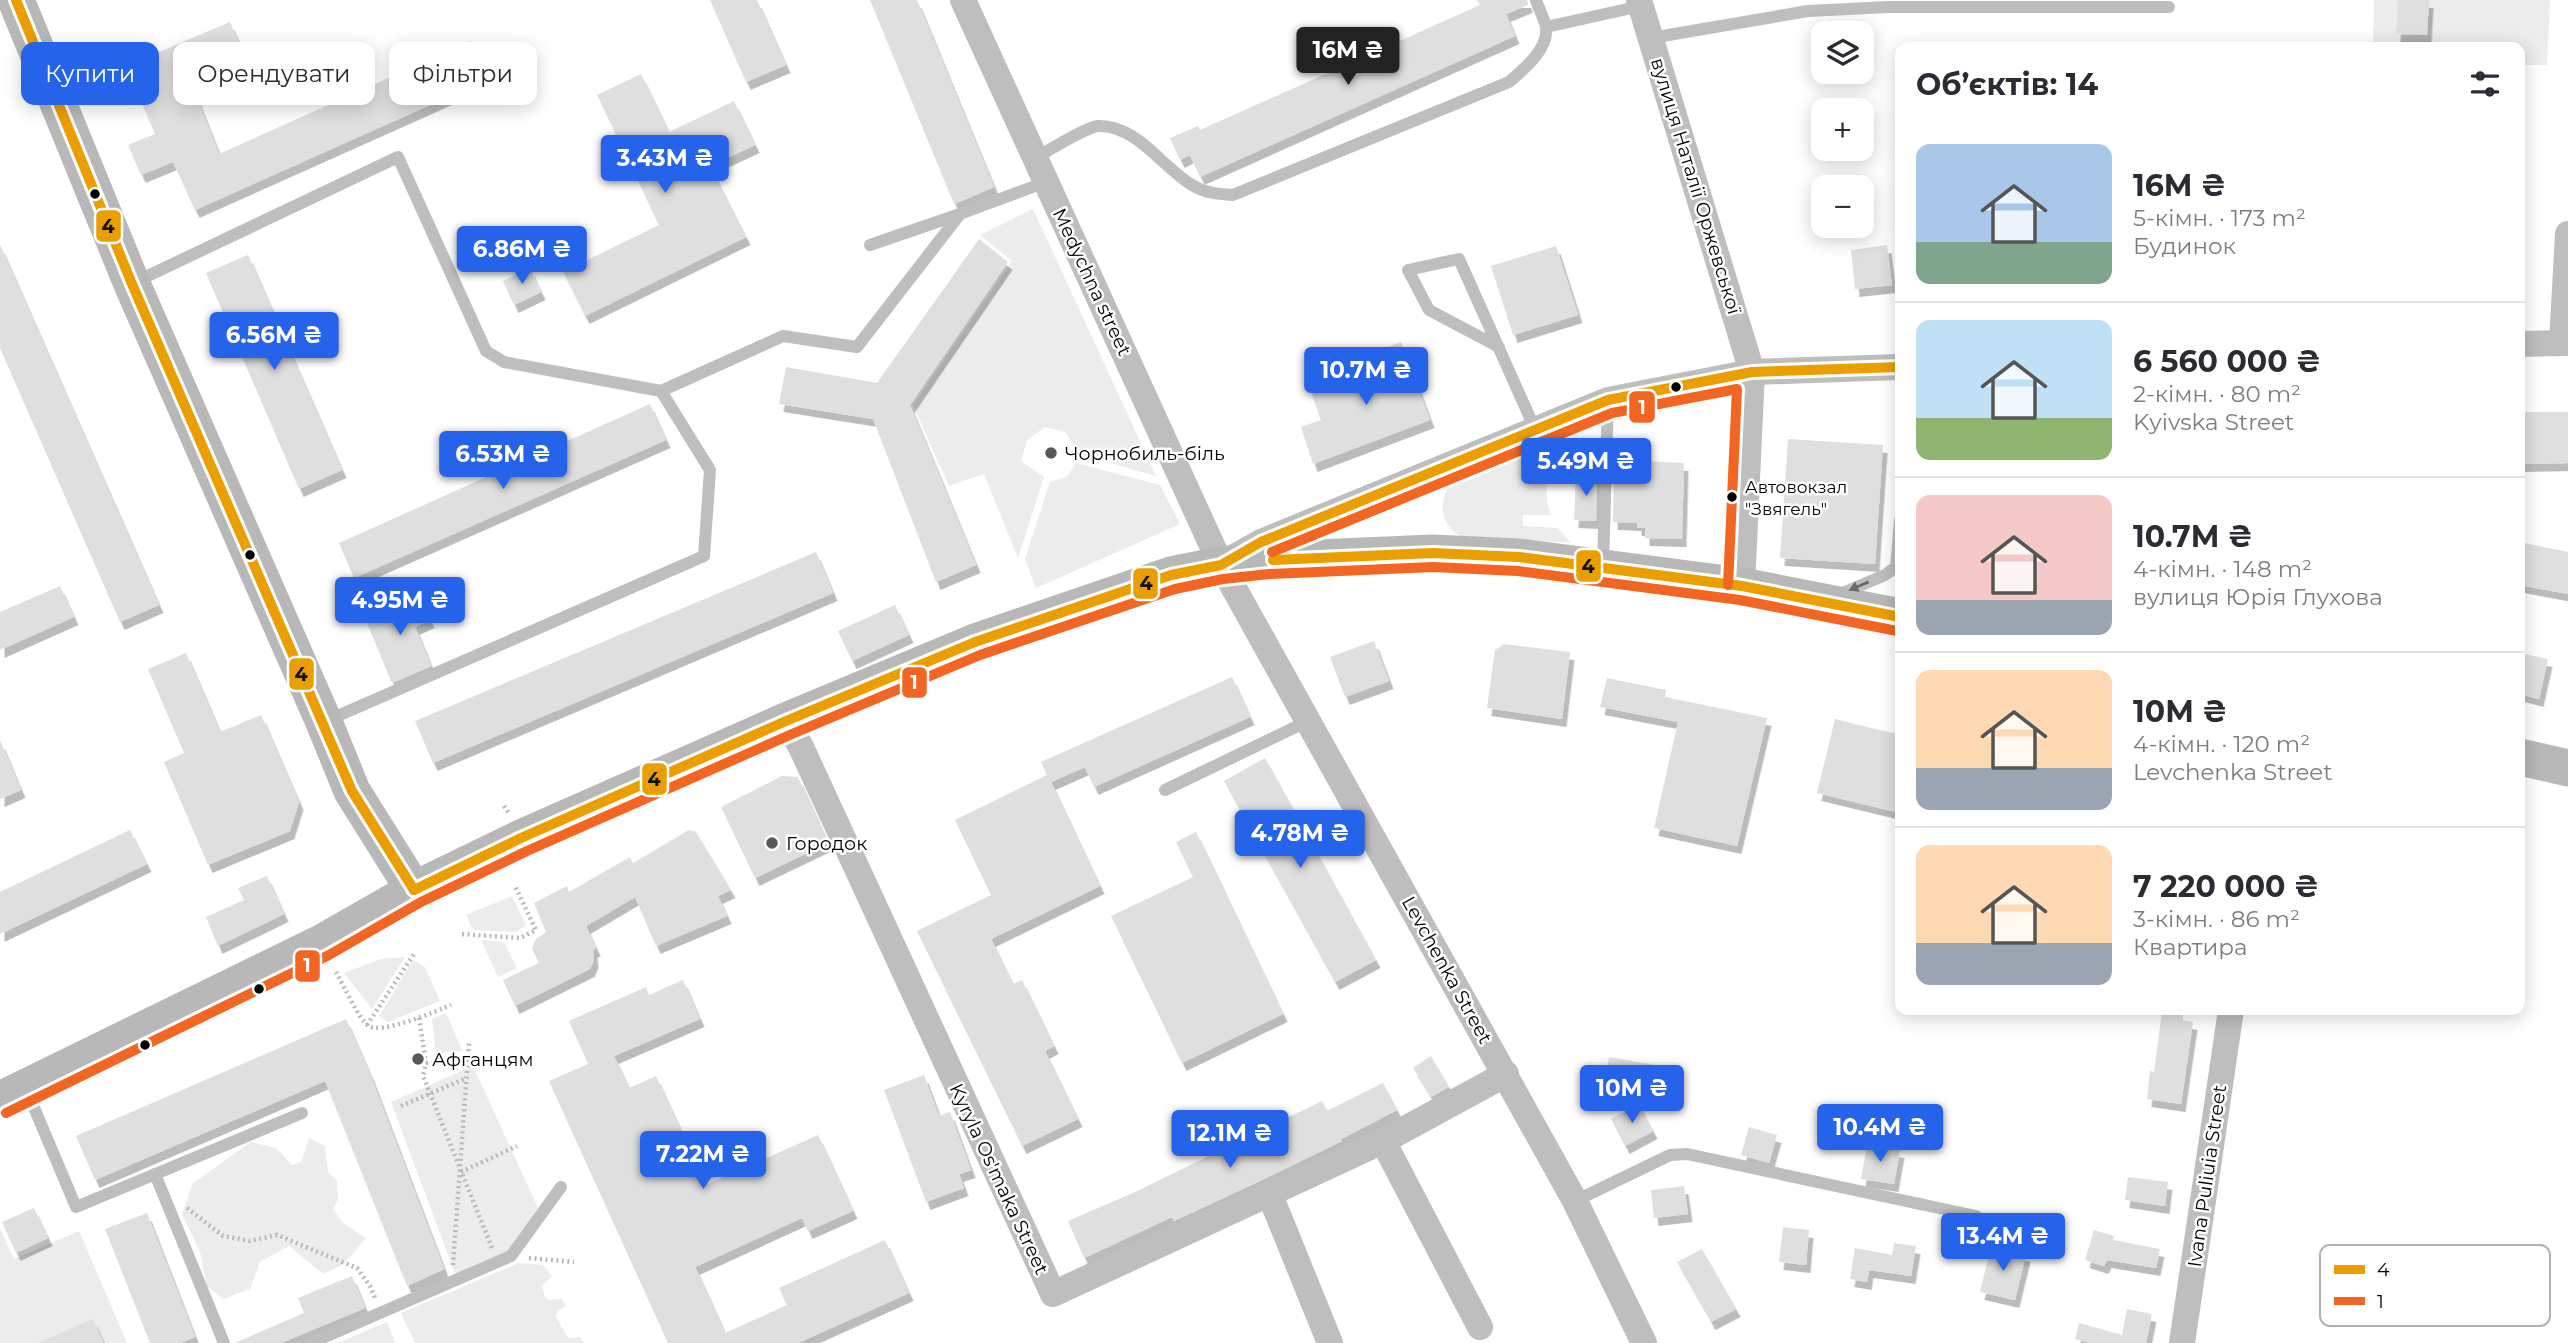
<!DOCTYPE html>
<html lang="uk">
<meta charset="utf-8">
<style>
body{margin:0;font-family:Montserrat,sans-serif;background:#f2f2f3;color:#2b2b33;height:100vh;display:flex;flex-direction:column;font-size:26px;white-space:nowrap}
*{box-sizing:border-box;margin:0}
p{font-size:23px;color:#7c7c81}
.icon{flex:none;width:38px;height:38px;fill:none;stroke:currentColor;stroke-width:2;stroke-linecap:round;stroke-linejoin:round}
.map{position:relative;flex:1;overflow:hidden}
.sheet{position:absolute;left:1895px;top:42px;width:630px;height:973px;display:flex;flex-direction:column;background:#fff;border-radius:14px;box-shadow:0 4px 18px #0003}
.sheet>*{flex:none}
.guide{position:absolute;left:21px;top:42px;width:665px;height:63px;display:flex;gap:14px}
.fabs{position:absolute;left:1811px;top:21px;display:grid;gap:14px}
.fabs a{display:grid;place-items:center;width:63px;height:63px;border-radius:14px;background:#fff;box-shadow:0 4px 18px #0003;font-size:35px}
.price{position:absolute;translate:-50% -60px;padding:0 16px;border-radius:7px;background:#2563eb;color:#fff;font-size:23px;line-height:46px;filter:drop-shadow(0 2px 4px #0008)}
.price::after{content:'';position:absolute;left:50%;top:42px;width:21px;height:16px;margin-left:-10px;background:inherit;clip-path:polygon(0 0,100% 0,50% 100%)}
.price.current{background:#222;color:#fff}
ul{padding:0;list-style:none}
li{display:flex;align-items:center;gap:21px;height:175px;padding:0 21px}
li+li{border-top:2px solid #e1e1e2}
li span{display:grid;place-items:center;flex:none;width:196px;height:140px;border-radius:14px;color:#555}
li>.icon{margin-inline-start:auto}
span .icon{width:84px;height:84px;fill:#fffc;stroke-width:1}
li b{font-size:30px}
h2{display:flex;justify-content:space-between;align-items:center;height:84px;padding:0 21px;font-size:30px}
.tag{padding:0 24px;border-radius:14px;background:#fff;box-shadow:0 4px 18px #0003;font-size:24px;line-height:63px}
.tag.current{background:#2563eb;color:#fff}
.map>svg:first-child{display:block}
</style>
<div class="map">
<svg width="2568" height="1343" viewBox="0 0 2568 1343">
<defs>
<filter id="shadow"><feDropShadow dx="4.5" dy="8" stdDeviation="0" flood-color="#0004"/></filter>
</defs>
<rect width="100%" height="100%" fill="#fff"/>
<!-- green -->
<g fill="#ececec">
<polygon points="2374,0 2550,0 2547,65 2520,65 2520,47 2373,47"/>
<polygon points="1033,209 1156,476 1078,454 1066,432 1045,427 1027,440 1021,461 1044,477 1018,558 984,474 949,486 913,405 1012,261 980,235"/>
<path d="M1573,436C1557,462 1538,483 1551,515H1523V526L1558,528L1571,543L1460,536C1440,523 1439,505 1449,485Z"/>
<polygon points="1076,463 1160,485 1180,524 1036,588 1025,559 1050,482 1067,477"/>
<polygon points="512,896 526,925 516,932 473,930 466,915"/>
<polygon points="481,940 504,942 517,968 498,977"/>
<polygon points="405,957 372,1009 344,973 381,959"/>
<polygon points="413,960 425,967 440,1001 388,1022 379,1016"/>
<polygon points="446,1013 462,1050 463,1051 436,1053 432,1019"/>
<polygon points="473,1066 538,1208 509,1254 456,1276 391,1102"/>
<polygon points="309,1138 325,1146 328,1172 337,1181 338,1200 333,1209 343,1223 366,1238 344,1264 323,1274 289,1246 260,1262 250,1289 223,1299 207,1286 200,1252 182,1214 193,1183 251,1142 276,1148 292,1165 301,1162"/>
<polygon points="0,1229 14,1259 79,1231 127,1343 0,1343"/>
<polygon points="519,1263 543,1265 552,1276 542,1286 545,1297 549,1300 562,1299 566,1306 557,1312 556,1317 568,1338 580,1337 584,1343 415,1343 401,1313"/>
<polygon points="387,1322 395,1343 337,1343"/>
</g>
<!-- building -->
<g fill="#dfdfdf" filter="url(#shadow)">
<polygon points="710,0 757,0 786,65 746,82"/>
<polygon points="870,0 917,0 994,187 954,204"/>
<polygon points="1477,0 1527,0 1528,5 1506,14 1515,36 1200,177 1190,155 1180,160 1170,138 1198,126 1200,130 1480,5"/>
<polygon points="2398,0 2429,0 2427,35 2396,34"/>
<polygon points="230,22 250,69 195,93 219,154 471,41 488,79 195,210 173,162 141,175 128,145 155,134 126,66"/>
<polygon points="641,74 669,132 734,101 755,145 710,166 746,237 585,316 563,272 659,225 597,95"/>
<polygon points="979,239 1008,262 910,405 976,565 936,582 873,419 779,404 786,367 877,383"/>
<polygon points="0,245 159,605 120,622 0,348"/>
<polygon points="1887,245 1892,285 1855,289 1851,250"/>
<polygon points="1556,246 1578,315 1513,335 1491,266"/>
<polygon points="248,255 342,470 299,489 206,273"/>
<polygon points="530,268 541,292 514,305 503,281"/>
<polygon points="1401,342 1430,420 1313,464 1301,427 1321,420 1311,392 1343,381 1341,377 1381,361 1377,351"/>
<polygon points="650,404 666,440 354,578 339,543"/>
<polygon points="2520,412 2568,412 2568,463 2520,464"/>
<polygon points="1788,439 1883,445 1875,564 1780,558"/>
<polygon points="1640,461 1684,463 1682,539 1645,538 1645,528 1637,528 1637,523 1613,522 1614,477 1639,478"/>
<polygon points="1576,475 1597,476 1596,521 1574,520"/>
<polygon points="2520,542 2568,552 2568,594 2520,585"/>
<polygon points="816,552 833,593 433,763 415,721"/>
<polygon points="60,586 74,617 0,650 0,612"/>
<polygon points="418,593 430,620 415,627 431,666 392,683 364,616"/>
<polygon points="895,605 909,635 852,661 838,631"/>
<polygon points="1374,641 1389,681 1345,697 1330,657"/>
<polygon points="1504,644 1570,652 1562,719 1487,708 1495,650"/>
<polygon points="186,653 220,732 261,715 299,802 290,831 208,865 164,762 184,753 148,669"/>
<polygon points="2520,653 2548,659 2539,699 2520,694"/>
<polygon points="1232,677 1250,717 1094,787 1085,767 1051,782 1100,886 991,939 1013,984 1022,980 1054,1046 1045,1051 1078,1119 1022,1146 917,931 991,895 955,820 1047,775 1041,762"/>
<polygon points="1607,678 1666,690 1665,697 1767,718 1737,846 1654,828 1678,722 1600,707"/>
<polygon points="1835,719 1900,735 1900,813 1817,793"/>
<polygon points="0,740 21,790 0,799"/>
<polygon points="1265,758 1376,960 1335,982 1224,781"/>
<polygon points="782,776 798,777 828,843 755,878 721,807"/>
<polygon points="130,830 147,864 0,934 0,892"/>
<polygon points="689,830 696,832 731,890 718,896 727,916 656,946 635,897 586,926 596,948 593,950 594,960 590,969 515,1006 503,980 539,963 532,949 535,940 546,932 534,903 567,886 569,892 630,857 633,863"/>
<polygon points="1196,832 1283,1014 1182,1063 1111,916 1193,877 1176,842"/>
<polygon points="267,876 284,914 218,946 206,917 244,900 238,888"/>
<polygon points="683,980 700,1019 614,1056 629,1088 656,1076 706,1185 818,1135 853,1211 808,1231 802,1218 695,1267 725,1333 787,1305 779,1288 885,1240 909,1293 798,1343 668,1343 549,1081 588,1064 569,1021 646,987 649,995"/>
<polygon points="2162,1011 2183,1014 2183,1020 2193,1022 2181,1104 2147,1099 2150,1071 2154,1072"/>
<polygon points="346,1019 370,1074 444,1269 407,1286 325,1081 95,1180 76,1136"/>
<polygon points="1431,1056 1449,1087 1431,1097 1413,1068"/>
<polygon points="1609,1057 1661,1066 1656,1090 1604,1080"/>
<polygon points="924,1075 939,1116 950,1112 971,1170 959,1174 964,1188 926,1202 884,1090"/>
<polygon points="1383,1083 1397,1110 1341,1139 1342,1141 1264,1179 1174,1221 1172,1217 1084,1258 1068,1221 1135,1192 1322,1101 1327,1111"/>
<polygon points="1639,1104 1653,1131 1625,1146 1611,1119"/>
<polygon points="1749,1127 1777,1135 1769,1163 1741,1155"/>
<polygon points="1867,1145 1900,1150 1894,1184 1861,1179"/>
<polygon points="2128,1177 2168,1182 2165,1206 2125,1200"/>
<polygon points="1684,1186 1688,1214 1654,1218 1651,1190"/>
<polygon points="34,1208 48,1238 16,1253 2,1222"/>
<polygon points="147,1213 195,1337 180,1343 150,1343 105,1229"/>
<polygon points="1783,1227 1809,1230 1806,1265 1779,1262"/>
<polygon points="2094,1230 2114,1236 2113,1240 2160,1249 2156,1268 2107,1260 2104,1266 2085,1260"/>
<polygon points="1894,1243 1916,1246 1911,1276 1869,1270 1867,1282 1850,1279 1855,1248 1892,1255"/>
<polygon points="1991,1246 2026,1254 2015,1300 1980,1292"/>
<polygon points="1702,1249 1736,1309 1711,1322 1677,1262"/>
<polygon points="352,1276 365,1308 281,1343 235,1343 304,1313 298,1298"/>
<polygon points="2127,1309 2152,1314 2146,1343 2090,1343 2075,1339 2079,1323 2122,1335"/>
<polygon points="93,1319 104,1343 38,1343"/>
</g>
<g fill="none" stroke-linecap="round" stroke-linejoin="round">
<!-- path -->
<g stroke="#b9b9b9" stroke-width="4.5" stroke-dasharray="2 3.5" stroke-linecap="butt">
<polyline points="504,806 510,815"/>
<polyline points="462,934 520,938 536,930 515,886"/>
<path d="M336,972C343,984 358,1017 367,1025C380,1036 436,1011 451,1005"/>
<polyline points="419,1018 426,1063 423,1076 492,1248"/>
<polyline points="367,1025 414,954"/>
<polyline points="426,1063 477,1061"/>
<polyline points="401,1106 467,1078"/>
<polyline points="461,1172 517,1146"/>
<polyline points="187,1208 223,1236 250,1241 277,1235 357,1268 370,1286 375,1298"/>
<polyline points="529,1258 574,1262"/>
<polyline points="453,1265 469,1043"/>
</g>
<!-- lane -->
<g stroke="#bebebe" stroke-width="12">
<polyline points="1546,27 1641,6"/>
<polyline points="1651,38 1808,11 1888,7 2169,7"/>
<path d="M1035,158C1048,151 1086,127 1098,126C1137,125 1162,167 1192,185C1205,193 1218,194 1233,195L1509,82C1524,69 1549,49 1546,27C1544,18 1539,9 1536,0"/>
<polyline points="870,245 960,214"/>
<polyline points="135,282 398,157 486,351 504,362 661,391 710,470 704,556 326,721"/>
<polyline points="1499,347 1429,310 1408,270 1459,259 1535,429"/>
<polyline points="661,391 783,336 857,347 960,214 1046,182"/>
<polyline points="1603,564 1608,400"/>
<polyline points="1838,595 1885,575 1896,567 1900,520"/>
<polyline points="1165,790 1308,721"/>
<polyline points="27,1091 76,1207 302,1113"/>
<polyline points="155,1174 224,1343"/>
<polyline points="1575,1201 1670,1155 1687,1154 1976,1216"/>
<polyline points="311,1343 511,1256 561,1187"/>
</g>
<!-- street -->
<g stroke="#bebebe" stroke-width="26">
<polyline points="963,0 1221,565 1575,1201 1644,1343"/>
<polyline points="1639,0 1752,372 1742,586"/>
<polyline points="2562,343 2568,234"/>
<polyline points="2520,344 2568,343"/>
<polyline points="1229,560 1261,542 1608,400 1752,372 1900,367"/>
<polyline points="786,721 801,747 1053,1294 1383,1141 1506,1074"/>
<polyline points="1383,1141 1480,1327"/>
<polyline points="1270,1195 1330,1343"/>
<polyline points="2182,1343 2231,1010"/>
</g>
<!-- secondary -->
<g stroke="#b8b8b8" stroke-width="37">
<polyline points="16,0 132,284 324,722 352,791 414,890"/>
<polyline points="2520,757 2568,768"/>
<polyline points="0,1100 323,942 414,890 521,838 786,721 975,642 1171,575 1221,565 1268,560 1433,553 1519,557 1742,586 1900,617"/>
</g>
<!-- bus-1 casing -->
<g stroke="#fff" stroke-width="16">
<g id="bus-1">
<polyline points="16,0 132,284 352,791 414,890"/>
<polyline points="1273,560 1433,553 1519,557 1742,586 1900,617"/>
<polyline points="414,890 521,838 786,721 975,642 1171,575 1221,565 1261,542 1608,400 1752,372 1900,367"/>
</g>
</g>
<!-- bus-2 casing -->
<g stroke="#fff" stroke-width="16">
<g id="bus-2">
<polyline points="1272,552 1612,413 1737,389 1728,585"/>
<polyline points="6,1113 329,955 421,902 527,851 792,734 980,655 1175,589 1223,579 1269,574 1433,567 1518,571 1740,600 1897,631"/>
</g>
</g>
<!-- bus-1 -->
<use href="#bus-1" stroke="#eb9e00" stroke-width="10"/>
<!-- bus-2 -->
<use href="#bus-2" stroke="#f26522" stroke-width="10"/>
</g>
<!-- one-way arrows -->
<defs><path id="oneway-solid" d="M-6-.8H1V-3.2L6.5 0L1 3.2V.8H-6Z" transform="scale(1.75)"/></defs>
<use fill="#686868" href="#oneway-solid" transform="translate(1859 586) rotate(157)"/>
<!-- markers -->
<g fill="#000" stroke="#fff" stroke-width="2.5">
<circle cx="95" cy="194" r="6"/>
<circle cx="1676" cy="387" r="6"/>
<circle cx="1732" cy="497" r="6"/>
<circle cx="250" cy="555" r="6"/>
<circle cx="259" cy="989" r="6"/>
<circle cx="145" cy="1045" r="6"/>
</g>
<g fill="#595959" stroke="#fff" stroke-width="2.5">
<circle cx="1051" cy="453" r="7"/>
<circle cx="772" cy="843" r="7"/>
<circle cx="418" cy="1059" r="7"/>
</g>
<g text-anchor="middle" dominant-baseline="central" stroke-width="5" stroke-linejoin="round" paint-order="stroke">
<!-- bus labels -->
<g font-size="17" fill="#000" stroke="#fff" text-anchor="start">
<text x="1745" y="487">Автовокзал<tspan x="1745" dy="22">"Звягель"</tspan></text>
</g>
<!-- street labels -->
<g font-size="19" fill="#000" stroke="#fff">
<text transform="translate(1696 186) rotate(73)">вулиця Наталії Оржевської</text>
<text transform="translate(1092 282) rotate(65)">Medychna street</text>
<text transform="translate(1447 970) rotate(61)">Levchenka Street</text>
<text transform="translate(2207 1176) rotate(-82)">Ivana Puliuia Street</text>
<text transform="translate(999 1179) rotate(65)">Kyryla Osʹmaka Street</text>
</g>
<!-- poi labels -->
<g font-size="19" fill="#000" stroke="#fff" text-anchor="start">
<text x="1065" y="453">Чорнобиль-біль</text>
<text x="786" y="843">Городок</text>
<text x="432" y="1059">Афганцям</text>
</g>
</g>
<!-- legend -->
<rect x="2320" y="1245" width="230" height="81" rx="10" fill="#fff" stroke="#b2b2b2" stroke-width="2"/>
<rect x="2334" y="1265" width="31" height="9" fill="#eb9e00"/>
<rect x="2334" y="1297" width="31" height="8" fill="#f26522"/>
<g font-size="19" fill="#000">
<text x="2377" y="1276">4</text>
<text x="2377" y="1308">1</text>
</g>
<g stroke="#fff" stroke-width="2.5">
<rect x="95" y="209" width="27" height="34" rx="7" fill="#eb9e00"/>
<rect x="1628" y="390" width="28" height="34" rx="7" fill="#f26522"/>
<rect x="1575" y="549" width="27" height="34" rx="7" fill="#eb9e00"/>
<rect x="1132" y="567" width="27" height="33" rx="7" fill="#eb9e00"/>
<rect x="288" y="657" width="27" height="34" rx="7" fill="#eb9e00"/>
<rect x="901" y="666" width="27" height="33" rx="7" fill="#f26522"/>
<rect x="641" y="762" width="27" height="34" rx="7" fill="#eb9e00"/>
<rect x="294" y="949" width="27" height="34" rx="7" fill="#f26522"/>
</g>
<g font-size="19" text-anchor="middle" font-weight="bold" fill="#fff">
<text x="1642" y="414">1</text>
<text x="914" y="689">1</text>
<text x="307" y="972">1</text>
</g>
<g font-size="19" text-anchor="middle" font-weight="bold" fill="#111">
<text x="108" y="233">4</text>
<text x="1588" y="573">4</text>
<text x="1146" y="590">4</text>
<text x="301" y="681">4</text>
<text x="654" y="786">4</text>
</g>
</svg>
<div class="fabs">
<a><svg class="icon" aria-label="layers" viewBox="0 0 24 24"><path d="M12 4l9 5-9 5-9-5zM3 14l9 5 9-5"/></svg></a>
<a>+</a>
<a>−</a>
</div>
<b class="price current" style="left:1348px;top:87px">16M ₴</b>
<b class="price" style="left:665px;top:195px">3.43M ₴</b>
<b class="price" style="left:522px;top:286px">6.86M ₴</b>
<b class="price" style="left:274px;top:372px">6.56M ₴</b>
<b class="price" style="left:1366px;top:407px">10.7M ₴</b>
<b class="price" style="left:503px;top:491px">6.53M ₴</b>
<b class="price" style="left:1586px;top:498px">5.49M ₴</b>
<b class="price" style="left:400px;top:637px">4.95M ₴</b>
<b class="price" style="left:1300px;top:870px">4.78M ₴</b>
<b class="price" style="left:1632px;top:1125px">10M ₴</b>
<b class="price" style="left:1880px;top:1164px">10.4M ₴</b>
<b class="price" style="left:1230px;top:1170px">12.1M ₴</b>
<b class="price" style="left:703px;top:1191px">7.22M ₴</b>
<b class="price" style="left:2003px;top:1273px">13.4M ₴</b>
<div class="guide">
<a class="tag current">Купити</a>
<a class="tag">Орендувати</a>
<a class="tag">Фільтри</a>
</div>
<section class="sheet">
<h2>Об’єктів: 14<svg class="icon" aria-label="filters" viewBox="0 0 24 24"><path d="M4 7h16M4 17h16"/><circle cx="9" cy="7" r="2"/><circle cx="15" cy="17" r="2"/></svg></h2>
<ul>
<li><span style="background:linear-gradient(#a9c7e8 70%,#7fa58c 0)"><svg class="icon" aria-label="home" viewBox="0 0 24 24"><path d="M3 11l9-7 9 7M6 9v11h12V9"/></svg></span><div><b>16M ₴</b><p>5-кімн. · 173 m²</p><p>Будинок</p></div></li>
<li><span style="background:linear-gradient(#bfe0f5 70%,#8fb573 0)"><svg class="icon" aria-label="home" viewBox="0 0 24 24"><path d="M3 11l9-7 9 7M6 9v11h12V9"/></svg></span><div><b>6 560 000 ₴</b><p>2-кімн. · 80 m²</p><p>Kyivska Street</p></div></li>
<li><span style="background:linear-gradient(#f6c9c9 75%,#9aa5b1 0)"><svg class="icon" aria-label="home" viewBox="0 0 24 24"><path d="M3 11l9-7 9 7M6 9v11h12V9"/></svg></span><div><b>10.7M ₴</b><p>4-кімн. · 148 m²</p><p>вулиця Юрія Глухова</p></div></li>
<li><span style="background:linear-gradient(#ffd9b3 70%,#9aa5b1 0)"><svg class="icon" aria-label="home" viewBox="0 0 24 24"><path d="M3 11l9-7 9 7M6 9v11h12V9"/></svg></span><div><b>10M ₴</b><p>4-кімн. · 120 m²</p><p>Levchenka Street</p></div></li>
<li><span style="background:linear-gradient(#ffd9b3 70%,#9aa5b1 0)"><svg class="icon" aria-label="home" viewBox="0 0 24 24"><path d="M3 11l9-7 9 7M6 9v11h12V9"/></svg></span><div><b>7 220 000 ₴</b><p>3-кімн. · 86 m²</p><p>Квартира</p></div></li>
</ul>
</section>
</div>
